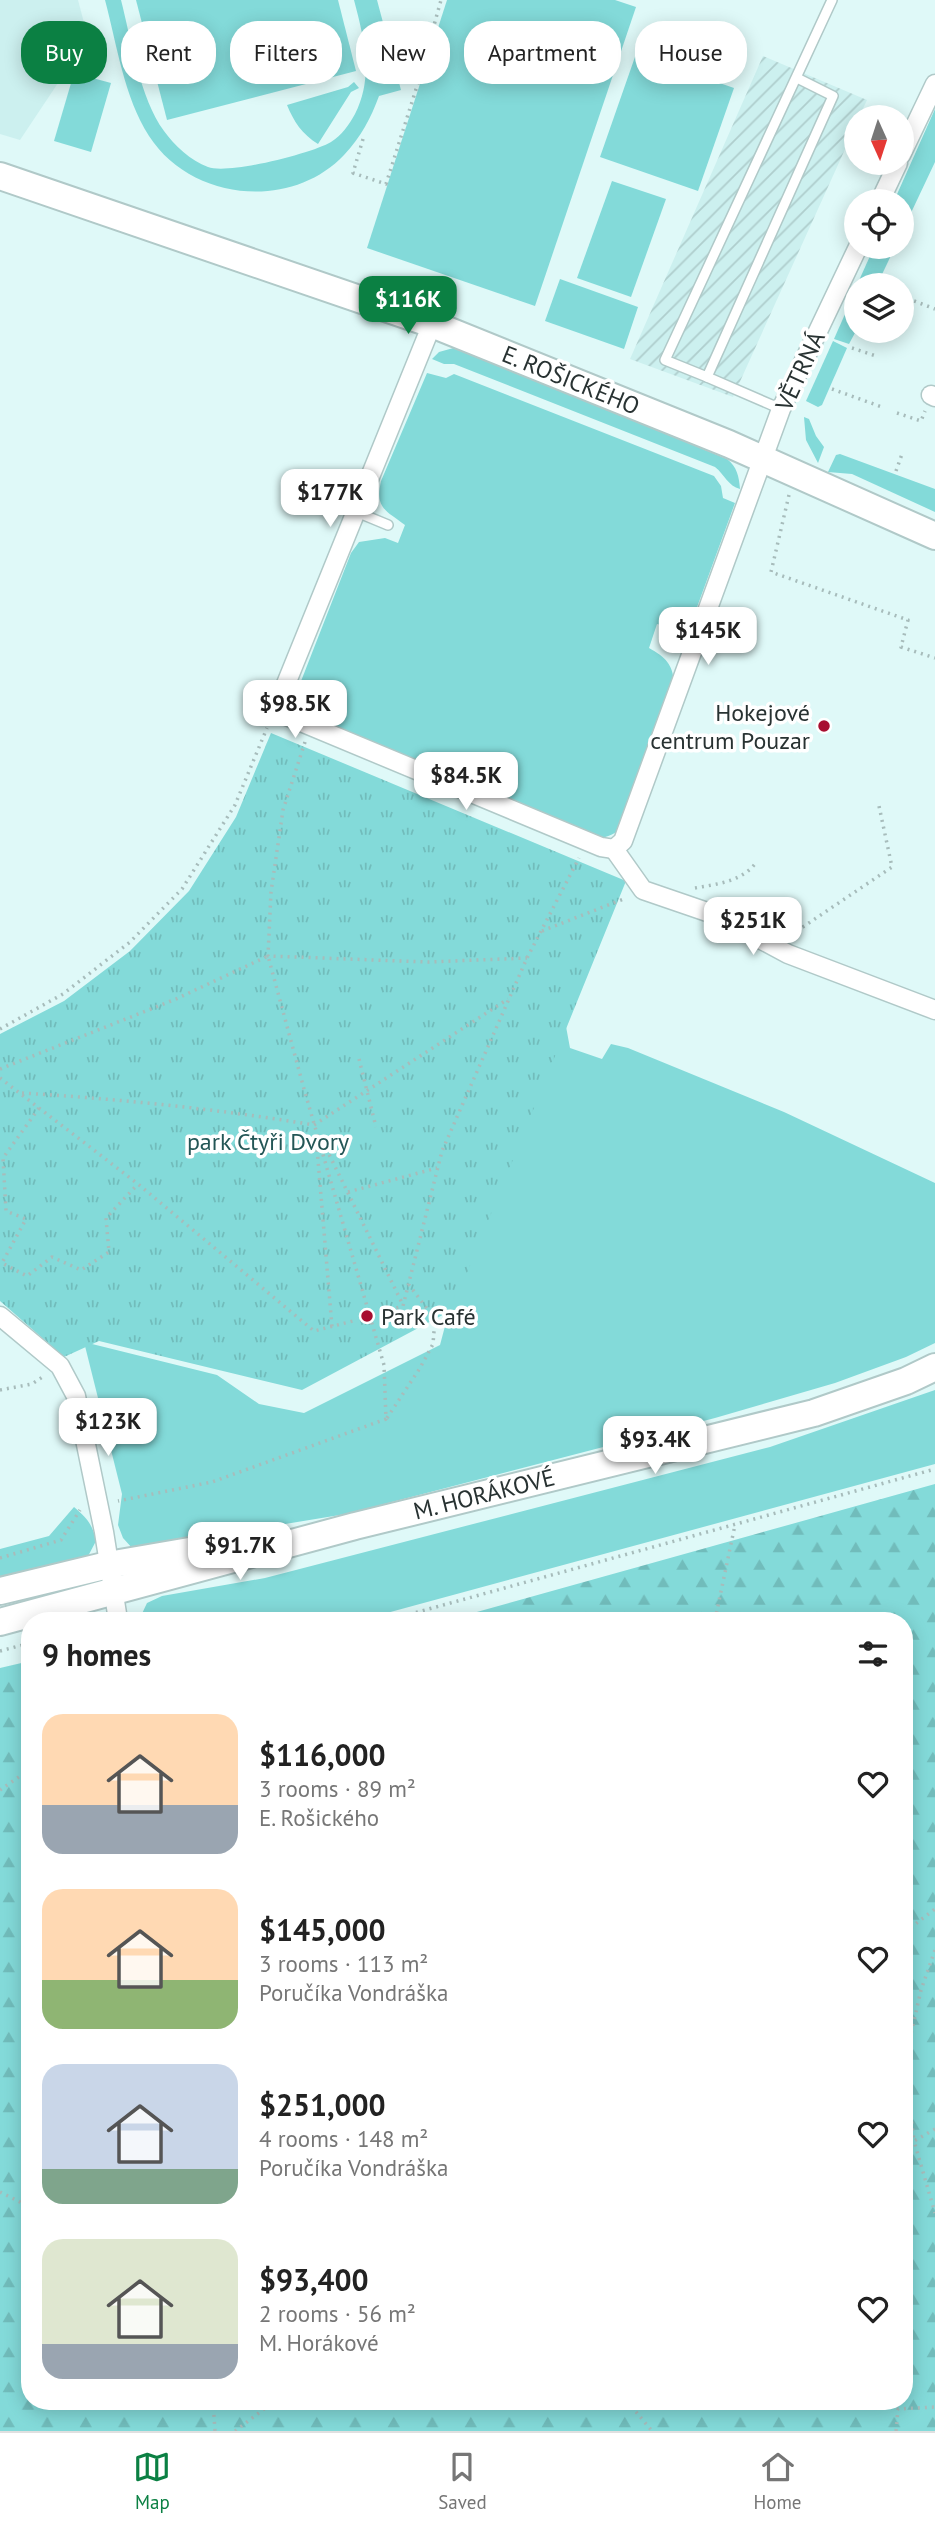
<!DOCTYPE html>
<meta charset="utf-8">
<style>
body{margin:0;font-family:"PT Sans",sans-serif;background:#f2f2f2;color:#222;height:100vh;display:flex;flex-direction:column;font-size:26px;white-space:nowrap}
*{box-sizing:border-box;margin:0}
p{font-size:23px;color:#767676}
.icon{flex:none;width:38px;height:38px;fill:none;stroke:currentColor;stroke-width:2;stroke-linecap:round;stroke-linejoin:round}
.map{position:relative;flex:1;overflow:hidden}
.side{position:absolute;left:21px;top:1612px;width:892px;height:798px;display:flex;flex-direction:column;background:#fff;border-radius:28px;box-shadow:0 4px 18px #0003}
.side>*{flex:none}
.guide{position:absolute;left:21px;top:21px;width:894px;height:63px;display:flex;gap:14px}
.needle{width:46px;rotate:177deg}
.fabs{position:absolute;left:844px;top:105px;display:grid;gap:14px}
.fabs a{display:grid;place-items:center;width:70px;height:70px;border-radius:50%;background:#fff;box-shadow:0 4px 18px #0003;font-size:35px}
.price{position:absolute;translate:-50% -60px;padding:0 16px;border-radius:14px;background:#fff;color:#222;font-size:23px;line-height:46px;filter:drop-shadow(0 2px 4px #0008)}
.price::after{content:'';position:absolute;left:50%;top:42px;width:21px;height:16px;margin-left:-10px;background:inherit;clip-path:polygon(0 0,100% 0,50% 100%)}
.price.active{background:#0b8043;color:#fff}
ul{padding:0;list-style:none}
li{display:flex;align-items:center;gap:21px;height:175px;padding:0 21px}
li span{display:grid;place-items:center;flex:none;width:196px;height:140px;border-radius:21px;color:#555}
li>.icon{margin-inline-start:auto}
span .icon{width:84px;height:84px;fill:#fffc;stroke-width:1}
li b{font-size:30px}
h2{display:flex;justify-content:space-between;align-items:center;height:84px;padding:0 21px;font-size:30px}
.tag{padding:0 24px;border-radius:28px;background:#fff;box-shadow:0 4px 18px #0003;font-size:24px;line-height:63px}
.tag.active{background:#0b8043;color:#fff}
.tab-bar{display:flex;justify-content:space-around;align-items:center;height:98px;border-top:2px solid #e0e0e0;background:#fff;font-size:19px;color:#767676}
.tab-bar a{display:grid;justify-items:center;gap:4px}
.tab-bar .active{color:#0b8043}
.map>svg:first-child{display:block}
</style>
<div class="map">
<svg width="935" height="2431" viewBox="0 0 935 2431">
<defs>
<pattern id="industrial-furrows" width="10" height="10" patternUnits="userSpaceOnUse" patternTransform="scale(1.75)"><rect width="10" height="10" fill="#ccf0ef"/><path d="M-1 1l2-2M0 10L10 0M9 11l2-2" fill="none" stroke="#afcecd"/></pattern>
<pattern id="forest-firs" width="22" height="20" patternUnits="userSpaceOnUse" patternTransform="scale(1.75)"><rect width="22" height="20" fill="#83dad9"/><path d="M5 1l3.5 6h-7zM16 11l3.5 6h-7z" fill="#71bcbb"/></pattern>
<pattern id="park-tufts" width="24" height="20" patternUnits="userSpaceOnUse" patternTransform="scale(1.75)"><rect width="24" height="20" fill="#83dad9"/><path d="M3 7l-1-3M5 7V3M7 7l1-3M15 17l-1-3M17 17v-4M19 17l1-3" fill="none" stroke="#71bcbb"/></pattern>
</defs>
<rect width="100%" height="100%" fill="#dff9f8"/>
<!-- built -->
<polygon fill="#ccf0ef" points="0,0 78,0 88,38 20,140 0,134"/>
<!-- industrial -->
<polygon fill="url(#industrial-furrows)" points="763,56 867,100 859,117 856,117 856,125 733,397 630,359"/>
<!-- grass -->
<g fill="#83dad9">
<path d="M105,0H121C131,39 140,99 164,131C174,145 191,161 208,167C228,175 313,153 331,142C342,135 349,125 355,114C374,77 364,38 354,0H377L401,90L379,96C371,118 361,137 344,155C291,211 191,201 149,136C124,97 117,45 105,0Z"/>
<polygon points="136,0 338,0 356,71 167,120"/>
<polygon points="447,0 615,0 636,7 535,306 367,248"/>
<polygon points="636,54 734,88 698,191 600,157"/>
<polygon points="74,73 111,83 91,152 54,141"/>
<path d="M354,82L359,88L351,92L318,144C302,134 294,122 287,105L348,87Z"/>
<polygon points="935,109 935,162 901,234 901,201 894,201"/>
<polygon points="612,181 666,199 631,297 577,278"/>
<polygon points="874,247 895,247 877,285 857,285"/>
<polygon points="560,279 638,307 624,349 545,321"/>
<polygon points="856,289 856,331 849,344 834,339"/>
<polygon points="833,341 847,348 822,405 818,407 806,401"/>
<path d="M457,347L727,459C737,467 739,476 740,489C728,486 725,475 715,467L454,364H444L432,359L439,352Z"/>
<path d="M427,373L446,378L454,374L714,476L721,486L723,498L735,503L692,621C681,635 671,627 657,624L649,648C665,657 673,664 674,683L623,826C613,836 605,839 591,837L313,716L303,709L296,694L351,553L359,542L385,538L398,543L405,525C385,510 375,508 381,481Z"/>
<polygon points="804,417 809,419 816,436 824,447 818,463 806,440"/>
<polygon points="840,454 935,489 935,512 852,474 828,472 836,455"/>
<polygon points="549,935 570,1048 602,1059 611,1044 628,1048 784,1112 935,1183 935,1343 906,1357 835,1383 715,1418 346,1514 133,1549 123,1538 118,1525 122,1494 84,1342 217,1375 259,1404 304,1413 440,1345"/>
<polygon points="935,1390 935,1464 361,1620 139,1620 147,1603 162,1596 265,1578 770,1447"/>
<path d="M74,1507C87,1518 93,1525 96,1541L86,1560L0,1582V1549L49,1536Z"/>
</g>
<!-- forest -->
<polygon fill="url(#forest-firs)" points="935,1484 935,2431 0,2431 0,1668 30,1661 30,2401 905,2401 905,1620 448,1620"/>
<!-- park -->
<polygon fill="url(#park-tufts)" points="271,733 626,881 452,1310 302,1390 99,1341 64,1357 0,1301 0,1034 64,1001 130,951 189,891 236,817"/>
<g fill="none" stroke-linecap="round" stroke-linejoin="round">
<!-- lane casing -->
<g stroke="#b0c9c8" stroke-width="12">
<g id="lane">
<polyline points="797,78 833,96 707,377 665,360 832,0"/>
<polyline points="707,377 781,409"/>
<polyline points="318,496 388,525"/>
</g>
</g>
<!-- street casing -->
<g stroke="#b0c9c8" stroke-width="21">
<g id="street">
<polyline points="901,155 935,84"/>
<polyline points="880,201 898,163"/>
<polyline points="931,395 935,397"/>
<polyline points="265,707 601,847 614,849"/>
<polyline points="275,711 432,324"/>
<polyline points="614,849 623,841 781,409 858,247"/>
<polyline points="614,849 643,890 713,914 788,954 935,1010"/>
<polyline points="0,1316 60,1366 76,1396 104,1532 118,1620"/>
</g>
</g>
<!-- secondary casing -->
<g stroke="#b0c9c8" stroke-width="30">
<g id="secondary">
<polyline points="0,176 432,324 729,444 935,536"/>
<polyline points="0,1591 108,1565 236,1543"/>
<polyline points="0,1622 355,1526 814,1413 906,1381 935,1367"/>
</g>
</g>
<!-- path -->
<g stroke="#a7bcbb" stroke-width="3.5" stroke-dasharray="2 5" stroke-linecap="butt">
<polyline points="363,139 353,173 386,184 418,83 441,0"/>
<polyline points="901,296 935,309"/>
<polyline points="852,348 876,356"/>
<polyline points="832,389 882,407"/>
<polyline points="897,413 921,421 925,411"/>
<polyline points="896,471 902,454"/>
<polyline points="789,495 771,572 908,620 901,647 935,658"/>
<polyline points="305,742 283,810 271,892 268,956 428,962 527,958"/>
<path d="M695,888C717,884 740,882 755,864"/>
<polyline points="542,931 626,898"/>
<polyline points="791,935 892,867 879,806"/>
<polyline points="0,1029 63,994 130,942 182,889 235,805 267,728"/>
<polyline points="359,1059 376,1127"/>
<polyline points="0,1069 176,999 268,956 304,1089 384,1365 386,1419 212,1482 118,1501"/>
<polyline points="0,1078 138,1184 314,1331 357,1320"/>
<path d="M22,1093C120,1099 217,1109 314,1125L508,999"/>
<polyline points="39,1108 3,1158 6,1211 26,1219 2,1263 27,1276 52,1257 81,1270 109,1252 106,1218 138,1184"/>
<polyline points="316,1136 332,1327"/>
<polyline points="320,1136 403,1305"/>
<polyline points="348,1192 437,1168"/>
<polyline points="383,1312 403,1306 442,1151 527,958 579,858"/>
<polyline points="0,1390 32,1384 44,1376"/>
<polyline points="387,1418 420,1368 433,1344 435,1319 409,1285"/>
<polyline points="0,1558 61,1540 80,1510"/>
<polyline points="389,1620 935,1469"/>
<polyline points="715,1620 735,1525"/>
<polyline points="0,1651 30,1643"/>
<polyline points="0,1790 30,1769"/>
<polyline points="905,1932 935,1909"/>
<polyline points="905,2060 921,1990 935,1950"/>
<polyline points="905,2066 914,2141"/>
<polyline points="935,2129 914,2141 935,2213"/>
<polyline points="0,2192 30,2207"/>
<polyline points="213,2401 215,2431"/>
<polyline points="627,2401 652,2431"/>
<polyline points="235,2431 272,2403 284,2401"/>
<polyline points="896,2431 898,2409 935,2407"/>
</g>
<!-- lane -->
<use href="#lane" stroke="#fff" stroke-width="9"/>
<!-- street -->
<use href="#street" stroke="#fff" stroke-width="18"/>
<!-- secondary -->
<use href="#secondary" stroke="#fff" stroke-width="26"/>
</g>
<!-- markers -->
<g fill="#a70e30" stroke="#fff" stroke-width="2.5">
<circle cx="824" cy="726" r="7"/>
<circle cx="367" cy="1316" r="7"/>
</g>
<g text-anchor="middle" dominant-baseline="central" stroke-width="7" stroke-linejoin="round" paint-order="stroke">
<!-- street labels -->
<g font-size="24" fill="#283232" stroke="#fff">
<text transform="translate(800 371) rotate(-65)">VĚTRNÁ</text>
<text transform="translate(571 380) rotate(22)">E. ROŠICKÉHO</text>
<text transform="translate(484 1494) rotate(-14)">M. HORÁKOVÉ</text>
</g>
<!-- poi labels -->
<g font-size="24" fill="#283232" stroke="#fff" text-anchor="end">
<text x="810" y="712">Hokejové<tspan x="810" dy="28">centrum Pouzar</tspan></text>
<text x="381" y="1316" text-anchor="start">Park Café</text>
</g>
<!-- park labels -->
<g font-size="24" fill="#235656" stroke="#fff">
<text x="268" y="1141">park Čtyři Dvory</text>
</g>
</g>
</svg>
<div class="fabs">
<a><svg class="needle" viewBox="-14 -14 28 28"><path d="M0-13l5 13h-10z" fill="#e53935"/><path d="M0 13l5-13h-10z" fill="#767676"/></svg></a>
<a><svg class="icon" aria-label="locate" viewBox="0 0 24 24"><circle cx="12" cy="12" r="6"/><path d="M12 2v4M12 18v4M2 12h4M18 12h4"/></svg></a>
<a><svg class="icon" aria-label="layers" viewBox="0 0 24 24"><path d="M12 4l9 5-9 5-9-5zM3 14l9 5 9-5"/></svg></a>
</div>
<b class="price active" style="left:408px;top:336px">$116K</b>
<b class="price" style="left:330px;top:529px">$177K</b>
<b class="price" style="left:708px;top:667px">$145K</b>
<b class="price" style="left:295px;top:740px">$98.5K</b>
<b class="price" style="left:466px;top:812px">$84.5K</b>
<b class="price" style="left:753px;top:957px">$251K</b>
<b class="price" style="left:108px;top:1458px">$123K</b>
<b class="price" style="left:655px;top:1476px">$93.4K</b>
<b class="price" style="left:240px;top:1582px">$91.7K</b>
<div class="guide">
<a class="tag active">Buy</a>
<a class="tag">Rent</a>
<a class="tag">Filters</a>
<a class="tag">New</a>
<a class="tag">Apartment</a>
<a class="tag">House</a>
</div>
<section class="side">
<h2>9 homes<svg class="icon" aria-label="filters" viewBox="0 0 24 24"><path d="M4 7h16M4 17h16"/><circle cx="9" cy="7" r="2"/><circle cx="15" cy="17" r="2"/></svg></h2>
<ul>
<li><span style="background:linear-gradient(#ffd9b3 65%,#9aa5b1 0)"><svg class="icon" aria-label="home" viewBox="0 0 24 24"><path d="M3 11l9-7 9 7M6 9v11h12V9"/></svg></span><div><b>$116,000</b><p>3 rooms · 89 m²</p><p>E. Rošického</p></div><svg class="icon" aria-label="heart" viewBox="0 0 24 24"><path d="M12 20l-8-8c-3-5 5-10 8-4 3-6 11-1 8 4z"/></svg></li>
<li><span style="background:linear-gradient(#ffd9b3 65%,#8fb573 0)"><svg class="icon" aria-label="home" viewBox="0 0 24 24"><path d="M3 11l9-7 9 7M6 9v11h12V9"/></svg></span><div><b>$145,000</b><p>3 rooms · 113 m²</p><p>Poručíka Vondráška</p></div><svg class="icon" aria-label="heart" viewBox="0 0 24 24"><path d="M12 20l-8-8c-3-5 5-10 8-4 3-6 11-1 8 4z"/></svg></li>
<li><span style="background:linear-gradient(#c9d6e8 75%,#7fa58c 0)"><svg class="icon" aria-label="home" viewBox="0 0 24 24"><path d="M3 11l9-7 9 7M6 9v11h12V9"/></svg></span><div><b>$251,000</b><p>4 rooms · 148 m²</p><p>Poručíka Vondráška</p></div><svg class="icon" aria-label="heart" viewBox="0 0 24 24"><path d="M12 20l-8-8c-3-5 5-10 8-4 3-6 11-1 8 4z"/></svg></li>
<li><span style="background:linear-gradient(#dfe7d0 75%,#9aa5b1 0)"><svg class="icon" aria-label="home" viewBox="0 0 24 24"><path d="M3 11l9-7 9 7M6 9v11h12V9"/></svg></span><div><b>$93,400</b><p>2 rooms · 56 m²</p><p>M. Horákové</p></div><svg class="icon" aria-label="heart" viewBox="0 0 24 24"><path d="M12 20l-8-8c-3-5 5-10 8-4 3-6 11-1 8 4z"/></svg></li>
</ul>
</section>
</div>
<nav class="tab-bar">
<a class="active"><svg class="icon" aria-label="map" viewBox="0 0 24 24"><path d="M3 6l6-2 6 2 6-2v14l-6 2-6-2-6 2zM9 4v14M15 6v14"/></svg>Map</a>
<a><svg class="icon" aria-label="saved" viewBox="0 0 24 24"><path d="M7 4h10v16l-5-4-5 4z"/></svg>Saved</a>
<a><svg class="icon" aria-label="home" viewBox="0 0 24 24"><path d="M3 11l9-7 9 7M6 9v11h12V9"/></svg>Home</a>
</nav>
